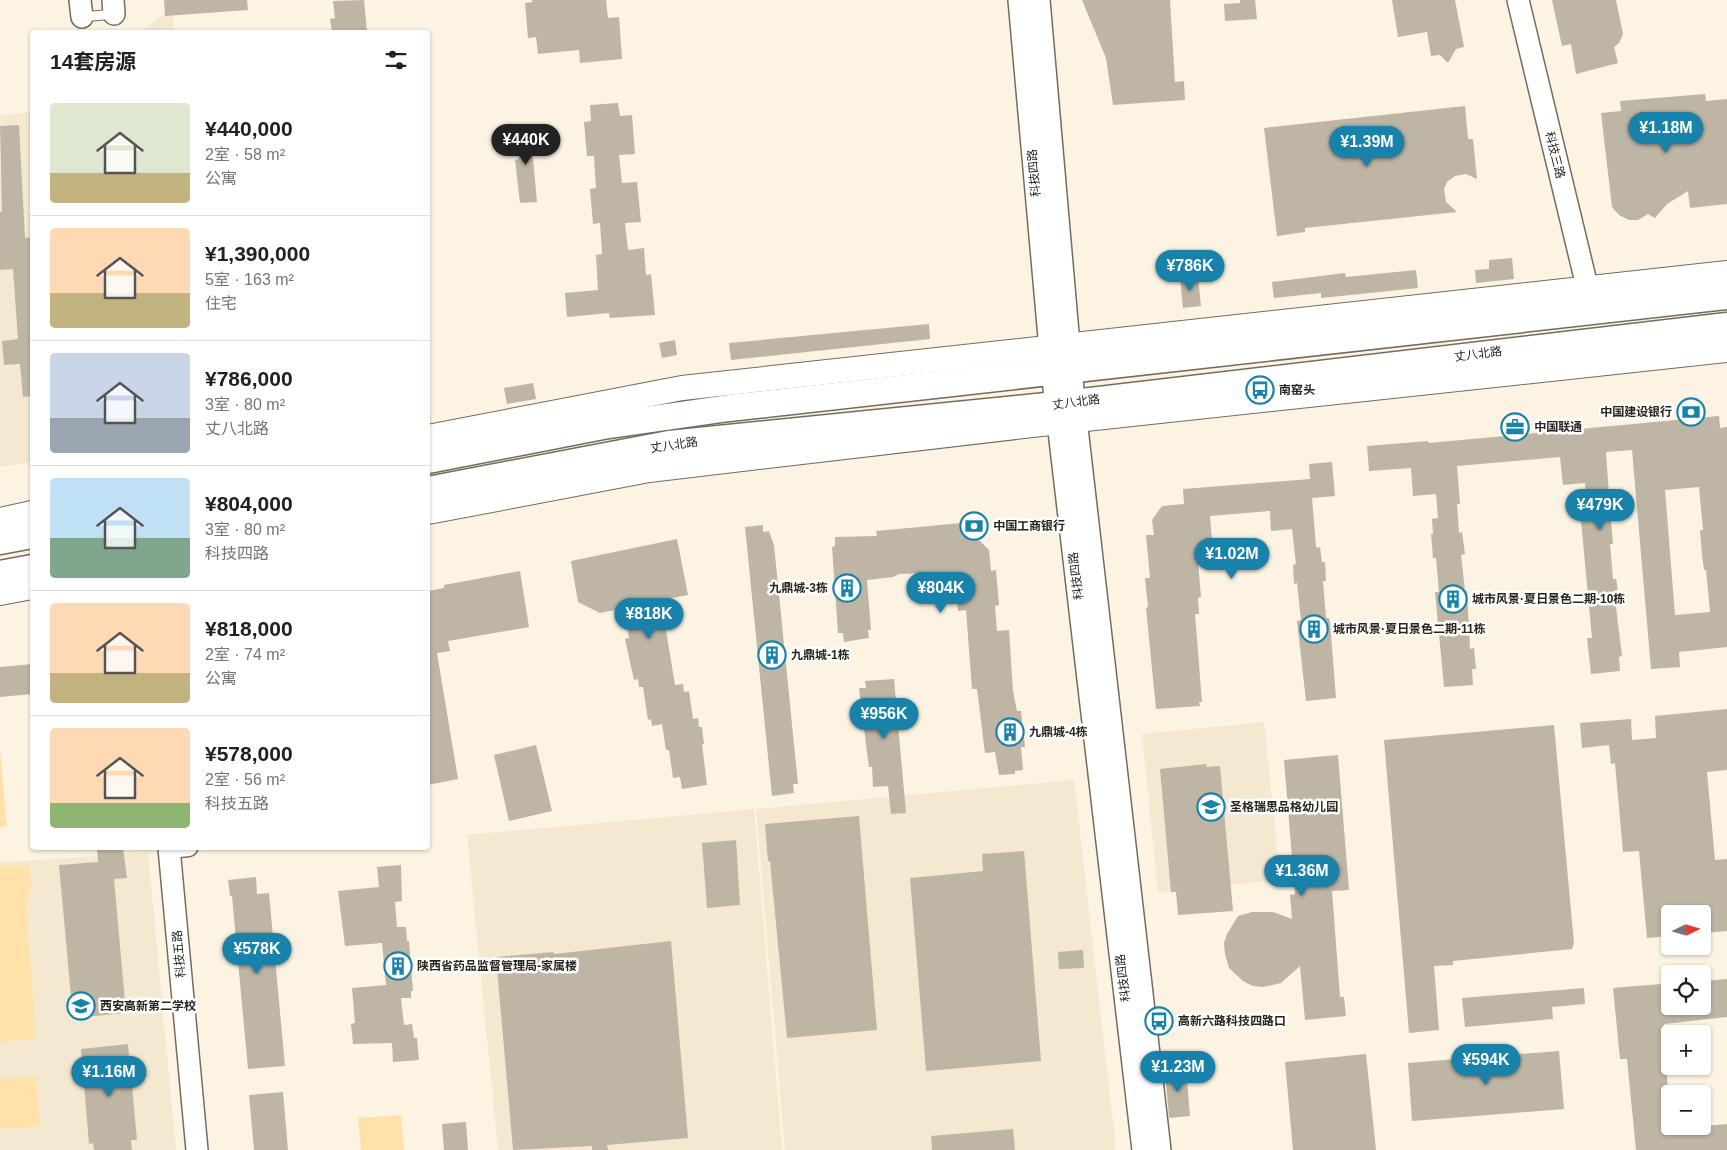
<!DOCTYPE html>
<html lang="zh">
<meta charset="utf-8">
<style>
body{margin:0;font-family:Helvetica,"Noto Sans SC",sans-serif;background:#f6f6f6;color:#202124;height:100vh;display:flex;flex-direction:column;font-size:19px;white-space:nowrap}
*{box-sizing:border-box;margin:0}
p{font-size:16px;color:#757577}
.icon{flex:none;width:28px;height:28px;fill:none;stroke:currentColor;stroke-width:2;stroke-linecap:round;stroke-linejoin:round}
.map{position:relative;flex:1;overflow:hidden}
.panel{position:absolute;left:30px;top:30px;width:400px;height:820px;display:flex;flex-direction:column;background:#fff;border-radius:5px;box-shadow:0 1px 4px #0004}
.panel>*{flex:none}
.needle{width:32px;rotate:85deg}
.buttons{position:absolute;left:1661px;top:905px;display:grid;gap:10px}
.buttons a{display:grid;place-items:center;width:50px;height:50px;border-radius:5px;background:#fff;box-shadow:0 1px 4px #0004;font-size:25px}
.price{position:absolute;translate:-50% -42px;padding:0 11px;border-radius:18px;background:#1982ab;color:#fff;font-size:16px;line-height:32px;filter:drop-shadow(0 1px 2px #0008)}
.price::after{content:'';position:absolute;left:50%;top:30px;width:15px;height:11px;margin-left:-8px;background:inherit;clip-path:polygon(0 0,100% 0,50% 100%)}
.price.selected{background:#222;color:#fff}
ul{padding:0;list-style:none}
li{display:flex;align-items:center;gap:15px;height:125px;padding:0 20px}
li+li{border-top:1px solid #e0e0e0}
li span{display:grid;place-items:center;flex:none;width:140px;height:100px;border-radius:5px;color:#555}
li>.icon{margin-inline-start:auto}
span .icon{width:60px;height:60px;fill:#fffc;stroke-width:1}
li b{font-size:21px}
h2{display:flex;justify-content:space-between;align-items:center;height:60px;padding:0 20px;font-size:21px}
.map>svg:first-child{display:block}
</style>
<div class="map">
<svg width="1727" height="1150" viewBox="0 0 1727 1150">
<rect width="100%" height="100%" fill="#fcf3e2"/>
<!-- built -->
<g fill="#f4e8d0">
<polygon points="172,8 174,32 140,32"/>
<polygon points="32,112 32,462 0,467 0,167 3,166 0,115"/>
<polygon points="1264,722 1280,880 1158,892 1142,734"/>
<polygon points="1074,780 1116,1150 785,1150 756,809"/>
<polygon points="754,809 782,1150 498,1150 467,835"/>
<polygon points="148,853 176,1150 0,1150 0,862"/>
</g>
<!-- green -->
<g fill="#ffe2aa">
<polygon points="0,749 7,826 0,827"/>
<polygon points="30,865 31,885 26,902 36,1038 0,1042 0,866"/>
<polygon points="36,1076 40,1126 0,1129 0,1079"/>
<polygon points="401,1115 404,1150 361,1150 358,1118"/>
</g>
<!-- building -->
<g fill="#beb5a5" fill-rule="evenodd">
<polygon points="164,0 247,0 248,10 165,16"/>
<polygon points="364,0 367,32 332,32 330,19 335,18 333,1"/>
<polygon points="532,0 606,0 608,18 619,17 622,59 580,63 579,50 538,54 536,37 528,38 525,3 533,2"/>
<polygon points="1082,0 1170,0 1175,82 1184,81 1185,100 1113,105 1106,58"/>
<polygon points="1240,0 1255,0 1257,19 1225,21 1224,4 1240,3"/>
<polygon points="1392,0 1455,0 1464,47 1456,49 1448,63 1440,55 1431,56 1427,32 1398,37"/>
<polygon points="1552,0 1616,0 1623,34 1619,43 1614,47 1618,63 1576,74 1571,44 1562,46"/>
<polygon points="1705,94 1706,101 1727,99 1727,204 1690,208 1688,191 1667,204 1655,218 1648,214 1638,220 1629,220 1619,215 1612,207 1601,113 1621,111 1620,101"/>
<polygon points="618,103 620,116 632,115 635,154 619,155 622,183 637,182 641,222 625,223 628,250 644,248 646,275 651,274 655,315 610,318 609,313 567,317 565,293 598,290 596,255 602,254 600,223 593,224 590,189 596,188 594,156 587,156 584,122 591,121 590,105"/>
<polygon points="1465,106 1468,139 1473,139 1477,179 1466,174 1455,176 1447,182 1444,189 1446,202 1457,212 1305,228 1305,232 1277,236 1264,128"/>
<polygon points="19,125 25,238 32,237 32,396 23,397 20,364 4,365 2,341 18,339 13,269 0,270 0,212 2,211 0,126"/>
<polygon points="530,126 537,202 520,203 515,160 519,159 516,127"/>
<polygon points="1512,258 1514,279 1476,283 1475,270 1489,269 1489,260"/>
<polygon points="1416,270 1418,288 1321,298 1321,293 1274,298 1272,282 1345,273 1346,277"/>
<polygon points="1198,277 1201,306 1183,308 1180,279"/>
<polygon points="929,324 930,339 731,360 729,343"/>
<polygon points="675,340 677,355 662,358 659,343"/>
<polygon points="533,383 536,399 507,404 504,388"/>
<path d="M1719,416L1720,428L1727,427V647L1679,652L1680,667L1651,669L1632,450L1606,452L1609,495H1606L1608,521H1611L1613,544H1610L1613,579H1616L1617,584L1618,599H1615L1622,656L1619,657L1620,671L1591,674L1587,638H1592L1580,510L1587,509L1585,483L1563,485L1560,457L1457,466L1460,504H1457L1459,533L1462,532L1465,554L1461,555L1465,591L1467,590L1470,649L1474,648L1476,669H1472L1473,685L1444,687L1435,592H1439L1436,558H1433L1431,534H1433L1432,519L1438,518L1436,494L1413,496L1411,468L1369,471L1367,446L1428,441L1429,443ZM1699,487L1703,530H1700L1702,555L1704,570H1706L1710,612L1675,615L1665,490Z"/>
<polygon points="1332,462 1335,496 1312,498 1316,546 1317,548 1320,547 1322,562 1325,562 1326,581 1323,581 1326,618 1329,618 1330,622 1336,698 1306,701 1297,621 1301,620 1297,583 1294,584 1293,565 1296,564 1292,529 1271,531 1270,511 1210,516 1212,541 1208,542 1210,556 1200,557 1200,561 1198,562 1201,597 1198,598 1199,614 1195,614 1202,702 1199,702 1200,706 1156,709 1146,608 1148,607 1145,578 1150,578 1146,535 1154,535 1152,520 1162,506 1184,504 1183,489 1310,479 1309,464"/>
<polygon points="962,523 989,550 991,571 996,570 999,605 995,606 997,631 1009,630 1013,691 1017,711 1021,711 1025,747 1021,747 1023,770 1015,771 1015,774 999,775 995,752 985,753 977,689 972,689 966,610 958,611 954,572 899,574 893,577 867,580 871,630 868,630 869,638 844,642 843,633 838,633 832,547 835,546 835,537 877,536 876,531"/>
<polygon points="763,525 763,532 769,531 774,545 798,784 793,784 794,793 772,796 745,527"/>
<polygon points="677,539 688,595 661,600 675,685 683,684 684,692 689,691 693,719 698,718 699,727 702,727 704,744 702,744 707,785 682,789 680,777 673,778 669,750 666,750 662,724 652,726 651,719 648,720 643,687 639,687 638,679 634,680 625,639 629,638 625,608 600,613 578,602 571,561"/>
<polygon points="520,571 529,627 448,641 450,651 437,653 458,779 428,785 428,591 444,588 444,585"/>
<polygon points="32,664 32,694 0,697 0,667"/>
<polygon points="894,679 906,813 891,814 888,786 873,787 872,767 869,767 867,752 859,688 866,688 865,681"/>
<polygon points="1727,709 1727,770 1707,772 1715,860 1727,859 1727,931 1702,933 1702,914 1670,914 1670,936 1647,938 1639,851 1623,852 1615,763 1611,764 1609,745 1582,748 1580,723 1631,719 1632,740 1656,738 1655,716"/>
<polygon points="1554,725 1574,943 1572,949 1453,961 1453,965 1434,966 1439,1030 1409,1033 1384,740"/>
<polygon points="536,745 552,811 509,821 494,755"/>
<polygon points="1338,755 1349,890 1332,891 1340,997 1344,997 1346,1016 1305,1020 1300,966 1281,983 1263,987 1253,986 1243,981 1229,968 1225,954 1224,943 1227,934 1238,916 1252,912 1273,912 1292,919 1290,895 1295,894 1284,760"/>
<polygon points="1206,764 1207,767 1220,766 1233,911 1178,915 1176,892 1171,892 1160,769"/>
<polygon points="859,816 877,1030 787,1038 770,861 768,861 765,824"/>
<polygon points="736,840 740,905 707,908 702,843"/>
<polygon points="97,848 123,848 127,878 114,879 126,1013 73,1018 59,865 98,862"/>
<polygon points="1024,851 1041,1061 926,1071 910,878 983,871 982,854"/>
<polygon points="401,865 402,901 395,902 397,927 406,927 407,941 409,941 413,991 411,991 411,998 401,998 404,1025 412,1024 414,1038 417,1038 419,1060 393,1062 392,1043 353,1044 351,1024 355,1023 352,988 386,985 382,943 345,946 338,891 379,887 377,867"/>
<polygon points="256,877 257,894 269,893 285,1066 248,1069 232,896 230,896 228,880"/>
<polygon points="671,941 688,1138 607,1145 608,1150 592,1150 592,1146 513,1150 496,957 553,952 554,954"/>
<polygon points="1083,950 1084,968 1059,969 1058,952"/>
<polygon points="1727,979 1727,1017 1664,1024 1670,1129 1727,1124 1727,1150 1636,1150 1627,1059 1620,1059 1613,988 1661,984 1663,1006 1702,1006 1702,981"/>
<polygon points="1584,988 1585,1004 1552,1007 1553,1019 1465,1027 1462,998"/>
<polygon points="128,1044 137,1140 131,1140 132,1150 94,1150 93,1143 89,1144 81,1049"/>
<polygon points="1559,1051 1564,1109 1412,1121 1408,1063"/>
<polygon points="1366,1054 1376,1150 1293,1150 1285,1062"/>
<polygon points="1186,1068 1190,1116 1169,1118 1165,1070"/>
<polygon points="283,1092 288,1150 254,1150 249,1095"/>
<polygon points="466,1122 468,1150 444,1150 442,1124"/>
<polygon points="1013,1129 1015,1150 932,1150 931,1136"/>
</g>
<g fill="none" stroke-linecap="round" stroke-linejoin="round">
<!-- service casing -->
<g stroke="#746c5d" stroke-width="11">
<polyline id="service" points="82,17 114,14"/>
</g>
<!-- minor casing -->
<g stroke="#746c5d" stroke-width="19">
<polyline id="minor" points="169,850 189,848"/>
</g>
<!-- tertiary casing -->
<g stroke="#746c5d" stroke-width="24">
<g id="tertiary">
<polyline points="80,0 82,17"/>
<polyline points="113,0 114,14"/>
<polyline points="1019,0 1052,371 1143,1150"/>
<polyline points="1039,0 1074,402 1160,1150"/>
<polyline points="1518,0 1591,303"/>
<polyline points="169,848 197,1150"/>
</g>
</g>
<!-- secondary casing -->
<g stroke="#746c5d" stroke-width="26">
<g id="secondary">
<polyline points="428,437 682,388 1727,273"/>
<polyline points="428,512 649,470 1076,420 1727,350"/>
<polyline points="0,520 32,513"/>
<polyline points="0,593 32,587"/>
</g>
</g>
<!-- primary casing -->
<g stroke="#746c5d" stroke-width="29">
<g id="primary">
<polyline points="428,460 603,426 729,408 1727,296"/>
<polyline points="428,490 669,444 1056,405 1727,326"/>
<polyline points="0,541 32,535"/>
<polyline points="0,574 32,568"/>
</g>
</g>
<!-- service -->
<use href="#service" stroke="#fff" stroke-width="9"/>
<!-- minor -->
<use href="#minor" stroke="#fff" stroke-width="16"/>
<!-- tertiary -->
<use href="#tertiary" stroke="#fff" stroke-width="21"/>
<!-- secondary -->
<use href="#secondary" stroke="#fff" stroke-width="24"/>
<!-- primary -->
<use href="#primary" stroke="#fff" stroke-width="26"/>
</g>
<!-- icons -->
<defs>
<g id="bus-ring" transform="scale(1.4375)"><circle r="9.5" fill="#fff" stroke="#1982ab" stroke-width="1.5"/><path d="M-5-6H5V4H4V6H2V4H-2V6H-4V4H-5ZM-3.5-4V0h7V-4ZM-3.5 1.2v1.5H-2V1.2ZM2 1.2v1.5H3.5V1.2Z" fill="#1982ab"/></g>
<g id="bank-ring" transform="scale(1.4375)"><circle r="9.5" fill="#fff" stroke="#1982ab" stroke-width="1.5"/><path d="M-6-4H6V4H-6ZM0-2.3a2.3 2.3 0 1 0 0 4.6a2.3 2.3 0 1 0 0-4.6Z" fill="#1982ab"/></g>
<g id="office-ring" transform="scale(1.4375)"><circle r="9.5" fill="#fff" stroke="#1982ab" stroke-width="1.5"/><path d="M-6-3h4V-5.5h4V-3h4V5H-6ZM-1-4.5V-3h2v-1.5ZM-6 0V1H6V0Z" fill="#1982ab"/></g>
<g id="building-ring" transform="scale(1.4375)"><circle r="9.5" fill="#fff" stroke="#1982ab" stroke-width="1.5"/><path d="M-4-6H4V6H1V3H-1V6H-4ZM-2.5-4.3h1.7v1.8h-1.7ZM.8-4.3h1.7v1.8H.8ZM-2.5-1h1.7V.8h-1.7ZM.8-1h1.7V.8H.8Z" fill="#1982ab"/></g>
<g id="school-ring" transform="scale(1.4375)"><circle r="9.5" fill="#fff" stroke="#1982ab" stroke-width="1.5"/><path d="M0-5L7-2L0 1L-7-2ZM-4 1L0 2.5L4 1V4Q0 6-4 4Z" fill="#1982ab"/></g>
</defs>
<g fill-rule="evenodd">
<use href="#bus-ring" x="1260" y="390"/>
<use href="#bank-ring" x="1691" y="412"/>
<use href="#office-ring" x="1515" y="427"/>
<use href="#bank-ring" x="974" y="526"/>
<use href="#building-ring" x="847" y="588"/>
<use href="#building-ring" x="1453" y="599"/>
<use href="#building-ring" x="1314" y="629"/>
<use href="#building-ring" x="772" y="655"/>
<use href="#building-ring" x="1010" y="732"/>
<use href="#school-ring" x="1211" y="807"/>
<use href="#building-ring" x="398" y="966"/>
<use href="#school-ring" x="81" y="1006"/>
<use href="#bus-ring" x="1159" y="1021"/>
</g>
<g text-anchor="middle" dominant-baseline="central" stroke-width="5" stroke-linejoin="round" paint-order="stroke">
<!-- street labels -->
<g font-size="12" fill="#28251f" stroke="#fff">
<text transform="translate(1555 155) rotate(76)">科技三路</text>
<text transform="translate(1034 173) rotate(-95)">科技四路</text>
<text transform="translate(1478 354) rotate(-7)">丈八北路</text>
<text transform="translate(1076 402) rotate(-7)">丈八北路</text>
<text transform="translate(674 445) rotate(-8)">丈八北路</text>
<text transform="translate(1076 576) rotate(-97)">科技四路</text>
<text transform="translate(179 954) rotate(-95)">科技五路</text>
<text transform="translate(1123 978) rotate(-97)">科技四路</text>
</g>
<!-- poi labels -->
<g font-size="12" font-weight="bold" fill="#28251f" stroke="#fff" text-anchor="start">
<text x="1279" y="390">南窑头</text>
<text x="1672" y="412" text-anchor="end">中国建设银行</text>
<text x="1534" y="427">中国联通</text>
<text x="993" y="526">中国工商银行</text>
<text x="828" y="588" text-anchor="end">九鼎城-3栋</text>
<text x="1472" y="599">城市风景·夏日景色二期-10栋</text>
<text x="1333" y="629">城市风景·夏日景色二期-11栋</text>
<text x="791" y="655">九鼎城-1栋</text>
<text x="1029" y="732">九鼎城-4栋</text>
<text x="1230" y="807">圣格瑞思品格幼儿园</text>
<text x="417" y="966">陕西省药品监督管理局-家属楼</text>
<text x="100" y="1006">西安高新第二学校</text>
<text x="1178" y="1021">高新六路科技四路口</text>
</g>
</g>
</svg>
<div class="buttons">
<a><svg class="needle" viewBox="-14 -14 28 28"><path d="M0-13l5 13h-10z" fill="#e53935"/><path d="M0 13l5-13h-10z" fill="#757577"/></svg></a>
<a><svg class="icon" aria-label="locate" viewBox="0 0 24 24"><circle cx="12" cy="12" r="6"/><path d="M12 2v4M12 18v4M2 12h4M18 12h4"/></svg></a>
<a>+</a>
<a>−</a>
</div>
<b class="price" style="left:1666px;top:154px">¥1.18M</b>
<b class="price selected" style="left:526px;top:166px">¥440K</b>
<b class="price" style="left:1367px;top:168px">¥1.39M</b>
<b class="price" style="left:1190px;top:292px">¥786K</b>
<b class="price" style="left:1600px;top:531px">¥479K</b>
<b class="price" style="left:1232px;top:580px">¥1.02M</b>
<b class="price" style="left:941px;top:614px">¥804K</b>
<b class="price" style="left:649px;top:640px">¥818K</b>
<b class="price" style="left:884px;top:740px">¥956K</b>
<b class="price" style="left:1302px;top:897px">¥1.36M</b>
<b class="price" style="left:257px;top:975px">¥578K</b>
<b class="price" style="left:1486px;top:1086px">¥594K</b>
<b class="price" style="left:1178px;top:1093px">¥1.23M</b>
<b class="price" style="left:109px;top:1098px">¥1.16M</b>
<section class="panel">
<h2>14套房源<svg class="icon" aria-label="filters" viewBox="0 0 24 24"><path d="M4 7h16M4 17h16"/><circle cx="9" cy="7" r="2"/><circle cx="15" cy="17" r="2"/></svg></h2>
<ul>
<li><span style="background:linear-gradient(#dfe7d0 70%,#c2b280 0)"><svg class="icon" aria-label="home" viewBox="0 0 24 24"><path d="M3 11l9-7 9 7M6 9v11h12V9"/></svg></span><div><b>¥440,000</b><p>2室 · 58 m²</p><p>公寓</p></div></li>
<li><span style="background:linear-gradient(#ffd9b3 65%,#c2b280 0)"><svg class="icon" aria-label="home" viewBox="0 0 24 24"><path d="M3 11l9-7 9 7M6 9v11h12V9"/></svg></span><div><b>¥1,390,000</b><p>5室 · 163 m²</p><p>住宅</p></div></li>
<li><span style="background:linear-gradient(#c9d6e8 65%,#9aa5b1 0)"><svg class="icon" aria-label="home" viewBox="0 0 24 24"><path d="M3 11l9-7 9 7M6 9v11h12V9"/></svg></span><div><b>¥786,000</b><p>3室 · 80 m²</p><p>丈八北路</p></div></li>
<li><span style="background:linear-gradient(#bfe0f5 60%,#7fa58c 0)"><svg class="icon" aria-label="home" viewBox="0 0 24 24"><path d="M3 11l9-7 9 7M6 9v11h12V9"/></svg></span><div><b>¥804,000</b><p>3室 · 80 m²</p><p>科技四路</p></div></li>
<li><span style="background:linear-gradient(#ffd9b3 70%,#c2b280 0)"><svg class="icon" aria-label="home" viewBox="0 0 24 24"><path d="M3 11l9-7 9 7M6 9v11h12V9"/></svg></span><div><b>¥818,000</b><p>2室 · 74 m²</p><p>公寓</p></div></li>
<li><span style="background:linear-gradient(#ffd9b3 75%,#8fb573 0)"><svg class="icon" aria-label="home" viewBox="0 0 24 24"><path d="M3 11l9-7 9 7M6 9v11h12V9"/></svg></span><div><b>¥578,000</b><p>2室 · 56 m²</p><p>科技五路</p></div></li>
</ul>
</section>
</div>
